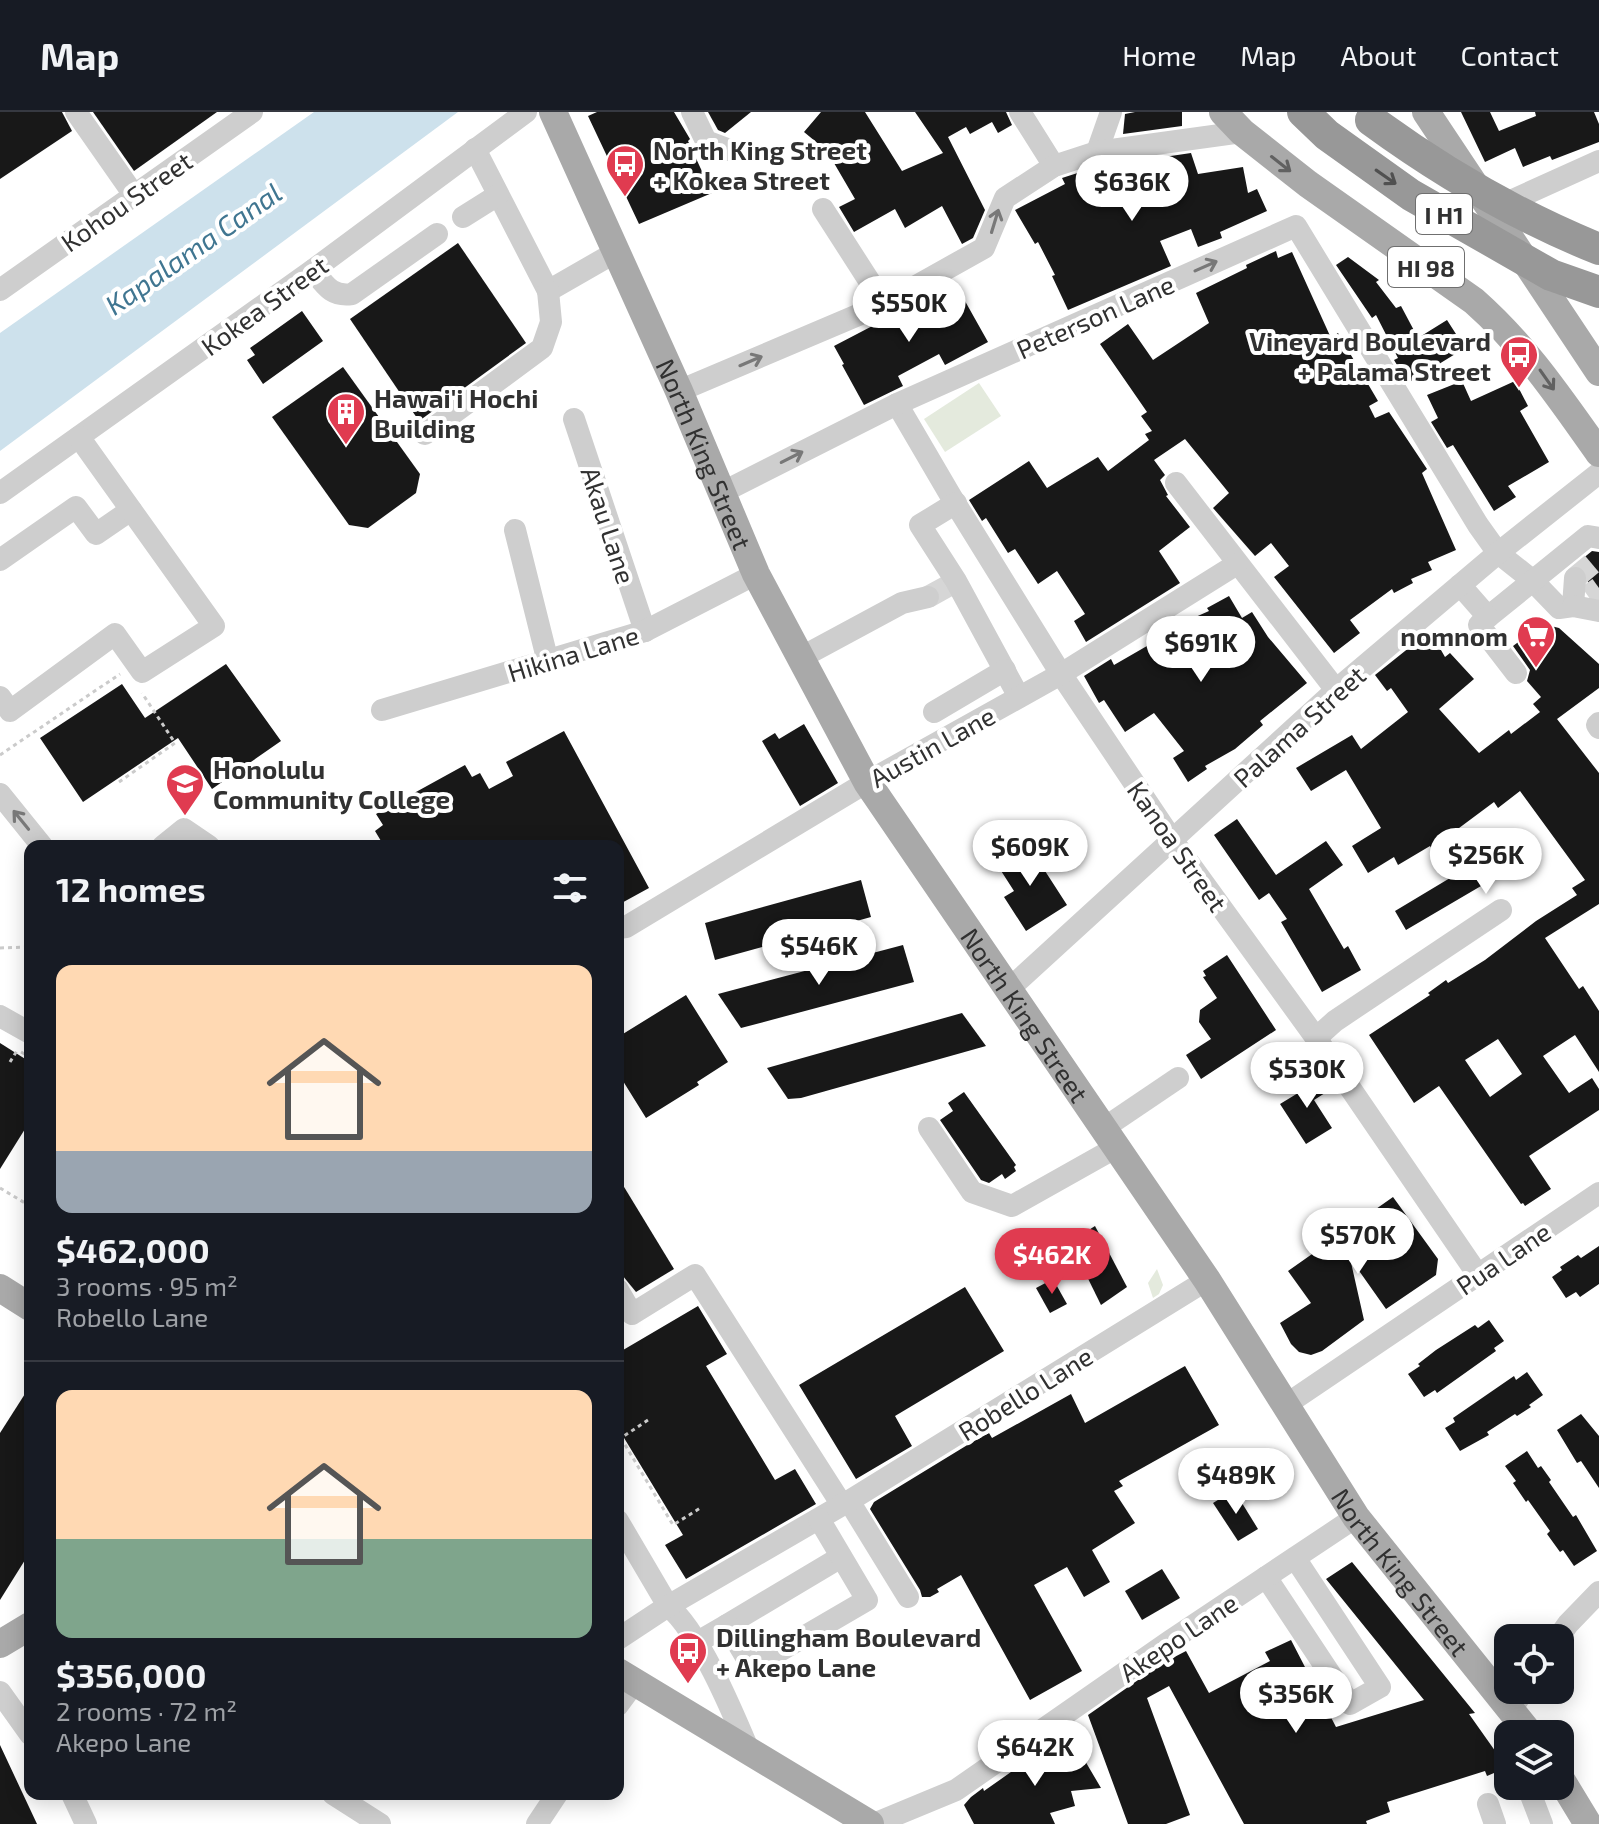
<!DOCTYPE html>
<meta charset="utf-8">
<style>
body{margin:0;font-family:"Exo 2",sans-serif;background:#20242c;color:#f1f3f6;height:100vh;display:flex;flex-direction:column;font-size:30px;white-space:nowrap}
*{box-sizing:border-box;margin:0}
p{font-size:26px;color:#9ea1a6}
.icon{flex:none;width:44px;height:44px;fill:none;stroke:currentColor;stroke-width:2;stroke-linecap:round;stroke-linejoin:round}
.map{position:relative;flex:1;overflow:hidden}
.drawer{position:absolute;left:24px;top:728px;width:600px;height:960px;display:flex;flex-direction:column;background:#171b24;border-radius:16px;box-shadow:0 4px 20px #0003}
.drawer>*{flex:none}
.buttons{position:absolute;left:1494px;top:1512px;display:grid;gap:16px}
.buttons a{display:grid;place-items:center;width:80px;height:80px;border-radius:16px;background:#171b24;box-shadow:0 4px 20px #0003;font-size:40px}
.price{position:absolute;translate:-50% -68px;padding:0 18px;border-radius:28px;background:#fff;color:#222;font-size:26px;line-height:52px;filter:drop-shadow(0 2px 4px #0008)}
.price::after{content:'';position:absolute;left:50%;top:48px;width:24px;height:18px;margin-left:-12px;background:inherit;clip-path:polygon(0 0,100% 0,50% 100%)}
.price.selected{background:#e03b50;color:#fff}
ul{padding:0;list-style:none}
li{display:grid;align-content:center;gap:16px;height:424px;padding:0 32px}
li+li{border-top:2px solid #363941}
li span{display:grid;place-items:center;height:248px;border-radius:16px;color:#555}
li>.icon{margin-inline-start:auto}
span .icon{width:144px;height:144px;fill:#fffc;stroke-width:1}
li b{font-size:34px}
h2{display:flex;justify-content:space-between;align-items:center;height:96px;padding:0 32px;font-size:34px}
header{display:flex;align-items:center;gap:48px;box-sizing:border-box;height:112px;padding:0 40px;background:#171b24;border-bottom:2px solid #363941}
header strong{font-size:38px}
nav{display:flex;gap:44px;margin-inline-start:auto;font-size:28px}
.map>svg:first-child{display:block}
</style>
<header>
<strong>Map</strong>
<nav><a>Home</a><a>Map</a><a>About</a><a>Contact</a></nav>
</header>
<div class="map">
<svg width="1599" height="1712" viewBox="0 0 1599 1712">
<rect width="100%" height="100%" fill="#fff"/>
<!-- green -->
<g fill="#e4eadd">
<polygon points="979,271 1001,304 945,340 924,307"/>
<polygon points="1157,1157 1163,1173 1159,1182 1153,1186 1148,1171"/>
</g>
<!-- water -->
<polygon fill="#cde1ec" points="314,0 458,0 0,339 0,221"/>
<!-- building -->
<g fill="#181818" fill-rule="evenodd">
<polygon points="0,0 62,0 72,19 0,67"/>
<polygon points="93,0 217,0 134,59"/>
<polygon points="597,0 674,0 690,27 688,29 712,81 639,112 588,4"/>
<polygon points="708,0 751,0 725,21 718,18"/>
<polygon points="821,0 865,0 902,59 943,41 915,0 1006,0 1012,13 998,21 992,10 970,22 966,15 948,25 985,98 973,126 962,132 942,94 905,116 895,97 854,120 839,95 855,87 827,39 804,20"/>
<polygon points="1135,0 1182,0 1182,14 1123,22 1125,2"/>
<polygon points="1461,0 1490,0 1499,19 1536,4 1535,0 1594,0 1599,12 1599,30 1552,48 1550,44 1523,55 1515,36 1485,50"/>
<polygon points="1191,41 1198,62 1243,55 1248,81 1257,77 1267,99 1220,120 1222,126 1198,135 1191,117 1160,129 1171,154 1068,198 1052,164 1055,163 1038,130 1035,132 1015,98 1065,72 1062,66 1090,57 1095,72 1132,59 1134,65 1167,53 1164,45"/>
<polygon points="458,131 526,231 419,309 350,207"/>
<polygon points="1276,139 1278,146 1292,140 1331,226 1338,221 1378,289 1369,294 1375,306 1389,300 1427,357 1422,361 1456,438 1428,450 1432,458 1411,467 1413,471 1394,481 1392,477 1350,508 1360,521 1334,541 1274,465 1289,454 1271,431 1255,444 1213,396 1229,381 1185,327 1154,348 1165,363 1160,368 1168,383 1166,384 1190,415 1159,439 1180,471 1086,530 1074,509 1085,502 1057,459 1038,472 1015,437 1008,441 986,406 982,409 969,388 1029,349 1047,376 1098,345 1108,359 1149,328 1145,322 1152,319 1141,304 1147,300 1100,232 1128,212 1153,248 1209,211 1196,181 1247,156 1246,153"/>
<polygon points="1348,145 1379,168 1376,170 1396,196 1401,194 1418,226 1447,208 1465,236 1408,271 1394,248 1398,246 1376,203 1372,206 1336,153"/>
<polygon points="956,173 988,230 945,253 939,242 898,264 903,274 864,293 842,253 844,252 834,234 903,198 905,202"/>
<polygon points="302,199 323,229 263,272 247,248 255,243 250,236"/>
<polygon points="343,255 420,362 416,381 368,416 349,413 272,305"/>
<polygon points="1462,269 1471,289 1515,269 1528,294 1520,299 1549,350 1508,374 1516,385 1494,399 1453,333 1447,336 1431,310 1438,306 1427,283"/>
<polygon points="1592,439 1599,440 1599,485 1588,483 1588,461 1583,455 1576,452"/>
<polygon points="1229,484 1242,506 1252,500 1268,525 1307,571 1260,609 1263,613 1235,637 1205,654 1207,657 1188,670 1173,646 1184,639 1154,601 1125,620 1104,588 1099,591 1084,564 1111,547 1114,553 1166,523 1164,519 1209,499 1207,496"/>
<path d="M1547,513L1559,516L1599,552V576L1557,607L1599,661V792L1545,826L1579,877L1583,874L1599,899V960L1575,923L1543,944L1569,981L1592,966L1599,977V998L1529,1044L1551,1077L1525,1094L1523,1091L1521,1092L1439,974L1414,991L1369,923L1430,883L1428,881L1446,868L1448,871L1485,848L1536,809L1577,783L1572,776L1585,768L1520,679L1498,696L1494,690L1451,722L1481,774L1406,818L1395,799L1450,766L1430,734L1398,753L1394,745L1368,761L1352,734L1381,716L1346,658L1311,679L1296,656L1352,623L1361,637L1408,600L1391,576L1387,579L1375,563L1430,519L1445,545L1450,541L1474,567L1439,597L1479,641L1509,618L1511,622L1540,600L1533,592L1541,585L1527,569L1530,558L1513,534L1537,516ZM1498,927L1522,962L1490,985L1465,948Z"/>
<polygon points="226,552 281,629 212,677 178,626 83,690 40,626 122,572 145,606"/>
<polygon points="804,612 838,671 800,694 762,629 775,621 779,627"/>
<polygon points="564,619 649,776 618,793 618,734 384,734 375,719 383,713 376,702 465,653 472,665 480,661 489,677 513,664 506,650"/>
<polygon points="1237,707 1276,763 1326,729 1343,753 1309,777 1344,837 1348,834 1361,858 1322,880 1281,810 1287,807 1269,781 1259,788 1214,723"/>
<polygon points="1027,731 1067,793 1026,819 1004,785 1014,779 996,751"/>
<polygon points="861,768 871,805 715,848 705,811"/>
<polygon points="903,833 914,870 741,916 718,882"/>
<polygon points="1227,843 1276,918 1201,967 1186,943 1211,927 1199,910 1200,898 1217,886 1203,865 1206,864 1203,859"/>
<polygon points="686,883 728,950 697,970 699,973 646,1006 618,961 618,925"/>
<polygon points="962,901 986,934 801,986 788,987 767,956"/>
<polygon points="0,931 30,950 30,1009 0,1057"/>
<polygon points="1312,961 1325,981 1314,988 1332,1016 1306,1032 1280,992 1303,978 1298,970"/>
<polygon points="964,980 1016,1053 1014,1055 1016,1059 1005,1067 1002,1062 989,1071 981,1068 940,1008 953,999 948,991"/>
<polygon points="618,1065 674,1157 636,1180 618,1158"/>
<polygon points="1393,1085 1438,1147 1436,1163 1386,1197 1350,1146 1364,1208 1322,1239 1311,1243 1299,1240 1291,1232 1280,1211 1311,1191 1288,1159"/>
<polygon points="1095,1114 1127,1175 1101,1193 1070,1130"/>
<polygon points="1599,1134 1599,1172 1580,1185 1576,1180 1566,1186 1552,1165 1562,1158 1560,1155 1578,1143 1581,1146"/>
<polygon points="1053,1167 1067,1192 1050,1201 1036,1176"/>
<polygon points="965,1175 1004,1239 895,1304 912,1334 856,1367 799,1273"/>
<polygon points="698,1194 727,1242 706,1254 775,1368 795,1357 816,1392 686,1467 665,1433 683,1423 618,1316 618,1241"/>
<polygon points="1489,1208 1504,1229 1494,1236 1496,1239 1437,1281 1435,1278 1424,1285 1408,1262 1420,1254 1418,1252 1436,1238 1475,1213 1478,1216"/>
<polygon points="1185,1254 1219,1313 1119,1369 1123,1374 1114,1379 1135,1411 1092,1438 1110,1470 1084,1485 1067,1455 1034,1473 1082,1559 1030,1588 961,1463 937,1477 939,1480 930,1485 922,1485 920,1478 870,1397 874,1390 969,1332 989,1321 992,1326 1071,1282 1085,1311"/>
<polygon points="1527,1260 1543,1283 1529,1293 1531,1295 1517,1304 1515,1302 1487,1320 1489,1323 1460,1339 1445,1316 1455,1310 1453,1306 1514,1264 1516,1268"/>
<polygon points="30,1274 30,1440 0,1488 0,1321"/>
<polygon points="1581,1302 1599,1324 1599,1376 1581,1349 1577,1351 1557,1318"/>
<polygon points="1527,1339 1538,1356 1541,1354 1551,1368 1549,1370 1573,1405 1576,1403 1597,1439 1574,1454 1563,1438 1560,1440 1547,1422 1550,1419 1528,1388 1526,1390 1513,1371 1516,1369 1505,1354"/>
<polygon points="1234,1378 1258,1417 1238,1429 1213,1391"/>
<polygon points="1352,1450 1475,1601 1469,1602 1498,1643 1501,1658 1487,1664 1485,1659 1387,1690 1390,1700 1366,1709 1367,1712 1244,1712 1169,1574 1147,1586 1190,1703 1166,1712 1128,1712 1088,1603 1161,1552 1186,1539 1209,1581 1270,1549 1265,1540 1291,1528 1336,1615 1424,1588 1326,1467"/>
<polygon points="1162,1457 1180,1486 1142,1508 1125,1479"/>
<polygon points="1068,1620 1101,1676 1071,1679 1075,1694 1050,1701 1055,1712 974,1712 964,1693 971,1685 983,1676 984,1679"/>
<polygon points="0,1633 22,1680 37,1712 0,1712"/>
</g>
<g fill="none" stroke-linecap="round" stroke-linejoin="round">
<!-- minor-tunnel -->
<g stroke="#d6d6d6" stroke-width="22" stroke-dasharray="22 11" stroke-linecap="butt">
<polyline points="1575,466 1599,446"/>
<polyline points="1588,484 1599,476"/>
<polyline points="928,485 948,474"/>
</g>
<!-- path -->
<g stroke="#cbcbcb" stroke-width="3" stroke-dasharray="4 4" stroke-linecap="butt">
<polyline points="0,643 120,562"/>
<polyline points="119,670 175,631 142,581"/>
<polyline points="0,836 30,835"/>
<polyline points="21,940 30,945"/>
<polyline points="10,950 18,937"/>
<polyline points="30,1015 26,1021 30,1023"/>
<polyline points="0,1076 30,1094"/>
<polyline points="621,1326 673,1413 702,1395"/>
<polyline points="618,1328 648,1308"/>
</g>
<!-- minor -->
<g stroke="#cecece" stroke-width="22">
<polyline points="76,0 134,83"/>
<polyline points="692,0 706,29 735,40"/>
<polyline points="1020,0 1054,54"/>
<polyline points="475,37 548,179 616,140"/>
<polyline points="1097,40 1111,0"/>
<polyline points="1495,96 1599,49"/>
<polyline points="823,97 884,192"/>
<polyline points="463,105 498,83"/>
<path d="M313,158C325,173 331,185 352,182L437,122"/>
<polyline points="0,178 252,0"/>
<polyline points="679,279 884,192 984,136 1005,86 1054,54 1097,40 1242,20"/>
<polyline points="897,292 952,386 1061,562 1173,729 1316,926 1478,1163"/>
<polyline points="574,307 645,519"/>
<polyline points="425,322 542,236 551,210 548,179"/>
<polyline points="1176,371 1336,578"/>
<polyline points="723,380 897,292 1296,114 1478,413 1498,441 1532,468 1559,496 1573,494 1575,466"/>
<polyline points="0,381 313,158 526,0"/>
<polyline points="956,391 920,413 956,469 1019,585"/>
<polyline points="515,418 548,550"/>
<polyline points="0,448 76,395 96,422 131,398"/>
<polyline points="1460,473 1488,505 1588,424 1599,426"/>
<polyline points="1573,494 1599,499"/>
<polyline points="1488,505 1479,513 1516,561"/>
<polyline points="800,546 902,491 928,485"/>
<polyline points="0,585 10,599 115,522 142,560 214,514 79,325"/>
<polyline points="382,598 645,519 756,462"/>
<polyline points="934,600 1005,558"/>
<polyline points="1599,611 1597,613 1599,616"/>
<polyline points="0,682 42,734"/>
<polyline points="163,734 184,717 209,734"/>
<polyline points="618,816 626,815 867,670 1061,562 1237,452"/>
<polyline points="1008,878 1336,578 1498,441 1599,361"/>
<polyline points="0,904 30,921"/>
<polyline points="1316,926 1335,909 1501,798"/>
<polyline points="929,1016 972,1080 1012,1094 1117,1035"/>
<polyline points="1104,1016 1178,966"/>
<polyline points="618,1178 632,1202 695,1163 842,1393"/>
<polyline points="1287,1292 1599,1081"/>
<polyline points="849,1389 908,1485"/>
<path d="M618,1409L668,1494C699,1519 733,1601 749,1639"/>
<polyline points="1266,1465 1350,1592 1380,1575 1295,1446"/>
<polyline points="727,1513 841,1445"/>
<polyline points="1558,1526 1568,1512 1599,1480"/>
<polyline points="618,1527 668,1494 849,1389 1207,1168"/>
<polyline points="696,1531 727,1513 752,1555 867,1488 819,1407"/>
<polyline points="0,1580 30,1622"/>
<polyline points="618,1593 635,1570"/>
<polyline points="1512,1597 1524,1578"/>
<polyline points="1529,1678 1542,1712"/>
<polyline points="72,1682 86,1712"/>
<polyline points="333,1682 380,1712"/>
<polyline points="1488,1692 1495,1712"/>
<polyline points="537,1712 557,1682"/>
<polyline points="874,1712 956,1678 1170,1529 1356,1405"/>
</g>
<!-- major -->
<g stroke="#a9a9a9" stroke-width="28">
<path id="s1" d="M553,0L679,279L756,462L867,670L1207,1168L1356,1405L1530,1622"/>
<path d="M1223,0L1242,20L1308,72L1474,189C1526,235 1559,285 1599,341"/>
<polyline points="1426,0 1599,260"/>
<polyline points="0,1176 30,1195"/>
<polyline points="0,1532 30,1514"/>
<polyline points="618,1560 870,1712"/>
<polyline points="1560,1666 1588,1712"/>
</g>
<!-- highway-bridge -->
<g stroke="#989898" stroke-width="32">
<polyline points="1303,0 1327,23 1411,83 1551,163 1599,180"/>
<path d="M1371,8C1442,60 1517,104 1599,137"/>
</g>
</g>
<!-- one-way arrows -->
<defs><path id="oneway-shaft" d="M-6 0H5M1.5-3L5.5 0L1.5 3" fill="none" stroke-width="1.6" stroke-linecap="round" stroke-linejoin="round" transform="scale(2)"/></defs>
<g stroke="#616161">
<use href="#oneway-shaft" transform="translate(1281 52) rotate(38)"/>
<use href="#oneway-shaft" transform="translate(1547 268) rotate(55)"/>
</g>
<use stroke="#505050" href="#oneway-shaft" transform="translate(1386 65) rotate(35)"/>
<g stroke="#787878">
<use href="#oneway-shaft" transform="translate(995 109) rotate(-73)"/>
<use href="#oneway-shaft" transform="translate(1206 154) rotate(-24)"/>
<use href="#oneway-shaft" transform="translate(751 249) rotate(-23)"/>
<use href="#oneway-shaft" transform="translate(792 345) rotate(-27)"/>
<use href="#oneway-shaft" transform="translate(21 708) rotate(-129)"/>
</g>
<!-- icons -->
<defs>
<g id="bus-pin" transform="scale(2)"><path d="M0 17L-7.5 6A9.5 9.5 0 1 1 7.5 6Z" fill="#e03b50" stroke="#fff"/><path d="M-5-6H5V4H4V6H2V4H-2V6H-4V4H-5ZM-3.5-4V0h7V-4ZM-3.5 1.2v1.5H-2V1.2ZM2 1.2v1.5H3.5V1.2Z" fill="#fff"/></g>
<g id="building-pin" transform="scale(2)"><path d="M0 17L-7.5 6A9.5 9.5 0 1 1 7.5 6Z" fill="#e03b50" stroke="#fff"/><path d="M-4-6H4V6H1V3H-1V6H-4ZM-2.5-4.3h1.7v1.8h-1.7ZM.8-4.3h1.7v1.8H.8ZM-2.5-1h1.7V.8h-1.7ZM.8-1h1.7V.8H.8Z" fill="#fff"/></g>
<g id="supermarket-pin" transform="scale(2)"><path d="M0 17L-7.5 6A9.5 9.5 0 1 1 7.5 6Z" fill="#e03b50" stroke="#fff"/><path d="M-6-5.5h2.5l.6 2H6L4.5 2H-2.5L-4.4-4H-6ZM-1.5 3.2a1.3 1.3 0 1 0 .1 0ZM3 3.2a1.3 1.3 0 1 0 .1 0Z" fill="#fff"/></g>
<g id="university-pin" transform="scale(2)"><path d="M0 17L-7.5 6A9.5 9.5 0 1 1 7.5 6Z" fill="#e03b50" stroke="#fff"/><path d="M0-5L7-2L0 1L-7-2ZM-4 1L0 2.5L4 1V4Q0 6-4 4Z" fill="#fff"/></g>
</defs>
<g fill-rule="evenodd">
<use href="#bus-pin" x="625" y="52"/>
<use href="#bus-pin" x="1519" y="243"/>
<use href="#building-pin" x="346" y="300"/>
<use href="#supermarket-pin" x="1536" y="523"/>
<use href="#university-pin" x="185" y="671"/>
<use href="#bus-pin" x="688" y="1539"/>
</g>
<g text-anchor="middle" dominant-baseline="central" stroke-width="8" stroke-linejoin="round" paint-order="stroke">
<!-- shield labels -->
<g fill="#fff" stroke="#6f6f6f" stroke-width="2">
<rect x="1416" y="82" width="56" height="40" rx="6"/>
<rect x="1388" y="135" width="76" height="40" rx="6"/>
</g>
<g font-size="24" font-weight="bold" fill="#313131">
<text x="1444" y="102">I H1</text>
<text x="1426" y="155">HI 98</text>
</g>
<!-- poi labels -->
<g font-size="26" font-weight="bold" fill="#313131" stroke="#fff" text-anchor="start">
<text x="653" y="37">North King Street<tspan x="653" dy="30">+ Kokea Street</tspan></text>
<text x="1491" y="228" text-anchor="end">Vineyard Boulevard<tspan x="1491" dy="30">+ Palama Street</tspan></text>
<text x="374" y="285">Hawai'i Hochi<tspan x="374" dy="30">Building</tspan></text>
<text x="1508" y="523" text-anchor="end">nomnom</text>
<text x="213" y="656">Honolulu<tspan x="213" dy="30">Community College</tspan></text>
<text x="716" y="1524">Dillingham Boulevard<tspan x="716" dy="30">+ Akepo Lane</tspan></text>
</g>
<!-- street labels -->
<g font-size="26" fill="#313131" stroke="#fff">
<text transform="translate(126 89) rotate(-35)">Kohou Street</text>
<text transform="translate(264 193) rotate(-36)">Kokea Street</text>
<text transform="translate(1095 204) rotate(-24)">Peterson Lane</text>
<text stroke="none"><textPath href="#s1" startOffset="374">North King Street</textPath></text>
<text transform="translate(609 413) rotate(72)">Akau Lane</text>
<text transform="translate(573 541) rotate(-17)">Hikina Lane</text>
<text transform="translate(1299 614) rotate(-42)">Palama Street</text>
<text transform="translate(932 634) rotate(-29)">Austin Lane</text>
<text transform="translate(1178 734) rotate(55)">Kanoa Street</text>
<text stroke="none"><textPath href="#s1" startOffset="1022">North King Street</textPath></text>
<text transform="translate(1503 1146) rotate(-34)">Pua Lane</text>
<text transform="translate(1025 1281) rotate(-32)">Robello Lane</text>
<text stroke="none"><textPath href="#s1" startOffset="1694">North King Street</textPath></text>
<text transform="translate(1178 1525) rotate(-34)">Akepo Lane</text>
</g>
<!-- water labels -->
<g font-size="28" font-style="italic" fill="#407691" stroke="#fff">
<text transform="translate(193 136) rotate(-35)">Kapalama Canal</text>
</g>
</g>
</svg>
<div class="buttons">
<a><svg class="icon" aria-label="locate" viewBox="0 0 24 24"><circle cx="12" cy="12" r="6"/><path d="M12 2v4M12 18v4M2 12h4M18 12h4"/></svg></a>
<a><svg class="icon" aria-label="layers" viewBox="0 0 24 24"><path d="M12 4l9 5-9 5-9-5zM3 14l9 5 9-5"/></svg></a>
</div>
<b class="price" style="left:1132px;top:111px">$636K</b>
<b class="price" style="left:909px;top:232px">$550K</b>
<b class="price" style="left:1201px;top:572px">$691K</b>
<b class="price" style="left:1030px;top:776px">$609K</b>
<b class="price" style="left:1486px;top:784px">$256K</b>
<b class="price" style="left:819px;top:875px">$546K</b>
<b class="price" style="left:1307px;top:998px">$530K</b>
<b class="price" style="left:1358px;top:1164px">$570K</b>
<b class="price selected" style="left:1052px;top:1184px">$462K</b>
<b class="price" style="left:1236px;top:1404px">$489K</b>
<b class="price" style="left:1296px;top:1623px">$356K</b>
<b class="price" style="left:1035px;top:1676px">$642K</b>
<section class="drawer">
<h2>12 homes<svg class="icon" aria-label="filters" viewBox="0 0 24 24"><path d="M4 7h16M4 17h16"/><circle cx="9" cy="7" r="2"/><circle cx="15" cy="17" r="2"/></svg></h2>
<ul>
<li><span style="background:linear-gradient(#ffd9b3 75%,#9aa5b1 0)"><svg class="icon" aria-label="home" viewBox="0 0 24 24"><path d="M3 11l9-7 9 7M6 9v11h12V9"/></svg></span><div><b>$462,000</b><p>3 rooms · 95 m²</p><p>Robello Lane</p></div></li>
<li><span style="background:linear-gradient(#ffd9b3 60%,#7fa58c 0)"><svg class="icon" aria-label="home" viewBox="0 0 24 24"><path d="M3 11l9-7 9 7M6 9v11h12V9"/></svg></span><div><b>$356,000</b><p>2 rooms · 72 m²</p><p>Akepo Lane</p></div></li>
</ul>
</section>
</div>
